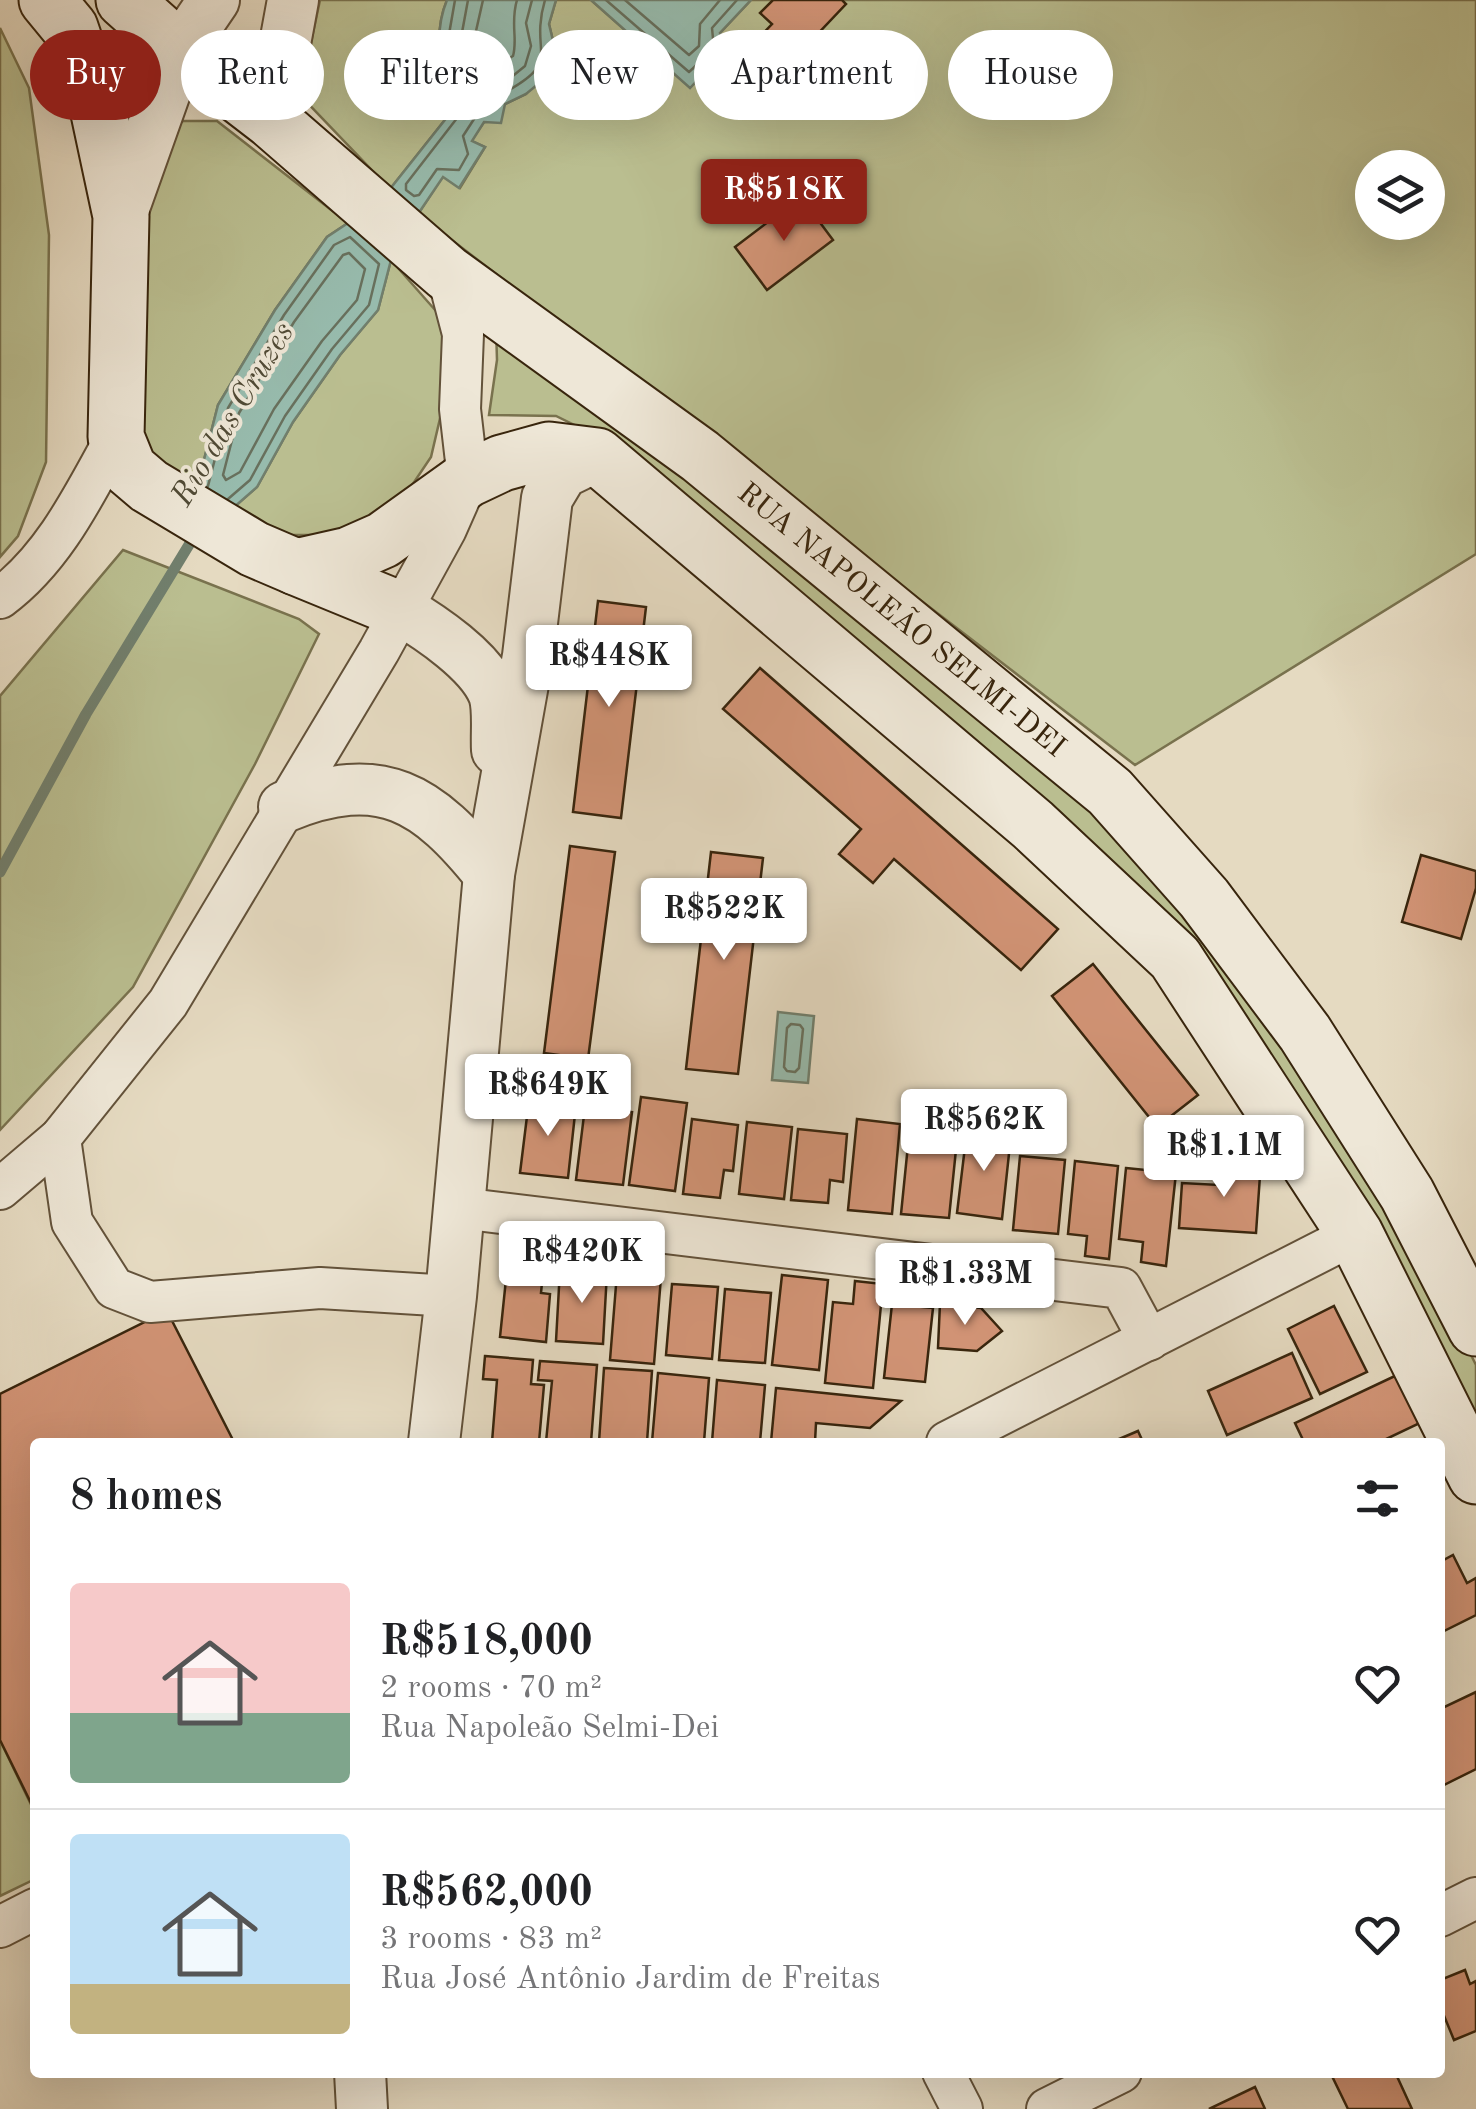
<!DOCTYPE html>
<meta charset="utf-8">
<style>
body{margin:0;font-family:"Old Standard TT",serif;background:#f6f6f6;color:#202124;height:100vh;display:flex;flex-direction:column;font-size:38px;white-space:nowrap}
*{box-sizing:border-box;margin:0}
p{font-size:32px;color:#757577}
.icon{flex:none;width:55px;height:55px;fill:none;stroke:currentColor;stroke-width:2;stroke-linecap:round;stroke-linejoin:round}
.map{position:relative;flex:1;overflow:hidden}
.sheet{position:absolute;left:30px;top:1438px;width:1415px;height:640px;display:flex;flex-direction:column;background:#fff;border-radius:10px;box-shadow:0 10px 40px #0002}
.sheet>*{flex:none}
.hud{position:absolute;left:30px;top:30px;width:1418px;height:90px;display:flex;gap:20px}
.buttons{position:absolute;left:1355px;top:150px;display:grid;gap:20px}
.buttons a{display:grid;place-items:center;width:90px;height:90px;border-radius:50%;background:#fff;box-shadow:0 10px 40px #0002;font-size:50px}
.price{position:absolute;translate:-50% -85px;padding:0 22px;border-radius:10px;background:#fff;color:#222;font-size:32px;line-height:65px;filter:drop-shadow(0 2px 5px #0008)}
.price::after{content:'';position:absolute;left:50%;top:60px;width:30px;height:22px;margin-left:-15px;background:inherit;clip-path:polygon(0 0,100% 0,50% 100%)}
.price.on{background:#8f2418;color:#fff}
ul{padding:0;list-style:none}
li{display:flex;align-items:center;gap:30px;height:250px;padding:0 40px}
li+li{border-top:2px solid #e0e0e0}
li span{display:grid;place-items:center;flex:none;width:280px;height:200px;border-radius:10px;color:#555}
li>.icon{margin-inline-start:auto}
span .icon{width:120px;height:120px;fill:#fffc;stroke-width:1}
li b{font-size:42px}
h2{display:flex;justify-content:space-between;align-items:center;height:120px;padding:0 40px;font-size:42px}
.tag{padding:0 35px;border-radius:45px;background:#fff;box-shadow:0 10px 40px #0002;font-size:35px;line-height:90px}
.tag.on{background:#8f2418;color:#fff}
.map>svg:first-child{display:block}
</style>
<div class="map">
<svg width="1476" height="2109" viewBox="0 0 1476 2109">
<rect width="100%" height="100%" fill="#e5dac1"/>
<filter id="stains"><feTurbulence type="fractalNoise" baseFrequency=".002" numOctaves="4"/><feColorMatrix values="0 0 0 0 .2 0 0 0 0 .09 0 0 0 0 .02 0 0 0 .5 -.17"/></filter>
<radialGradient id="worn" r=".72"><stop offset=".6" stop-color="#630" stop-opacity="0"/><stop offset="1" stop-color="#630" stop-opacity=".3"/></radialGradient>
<!-- green -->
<g fill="#babe90" stroke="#79724e" stroke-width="2.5" fill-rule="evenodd">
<path d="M320,0H447C432,36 441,75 452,111L390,189L300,95Z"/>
<path d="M556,0H591L690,87L719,34L751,0H1476V554L1135,765L418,214L443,176L460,188L485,147L471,141L484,122L505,104L526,94L551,62L554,45L549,24ZM1372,168H1428V222H1372Z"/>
<polygon points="0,28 29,88 49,235 46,462 18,536 0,557"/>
<polygon points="183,121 217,121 348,223 327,237 275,310 218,405 194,499 139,468 120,369 152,145"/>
<polygon points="391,260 436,311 452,367 431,457 394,512 333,535 280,535 225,515 257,487 293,422 340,355 378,310"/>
<polygon points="496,327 590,382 1111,826 1220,948 1394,1202 1476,1365 1476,1428 1295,1105 615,445 556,416 489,415 497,360"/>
<polygon points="123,550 299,619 319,634 255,764 133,987 0,1130 0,696"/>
<polygon points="0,1740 35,1813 35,1879 0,1896"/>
</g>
<!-- water -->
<g fill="#97bbad" stroke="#717f6d" stroke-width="2.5">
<path d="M447,0H556L549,24L554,45L543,80L526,94L505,104L501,123L484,122L472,141L485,147L459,188L443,177L418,214L390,189L452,111C441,74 432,36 447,0Z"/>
<polygon points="591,0 751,0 720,33 728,48 690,88"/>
<polygon points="348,223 391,260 378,310 340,355 293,422 257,487 225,515 194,499 218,405 275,310 327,237"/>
<polygon points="778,1012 814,1016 808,1083 772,1080"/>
</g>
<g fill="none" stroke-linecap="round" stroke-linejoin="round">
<!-- shore -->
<g stroke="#68705d" stroke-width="2.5">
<path d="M455,0L448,40L451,67L461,113L406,184V190L414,196L419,195L437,169L459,170L468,154L463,136L476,116L492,111L498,96C567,60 528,57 545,0"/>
<polyline points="468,0 461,38 471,98 476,101 482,99 492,85 514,75 525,66 531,46 526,23 532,0"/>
<path d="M483,0L476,31L479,68L484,72L513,56C518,39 510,23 517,0"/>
<polyline points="606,0 689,72 714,49 712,28 737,0"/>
<polyline points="625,0 689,55 699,46 700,24 720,0"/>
<polygon points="349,253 365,269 357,300 322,341 274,409 240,472 226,480 223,475 239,413 294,322 343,255"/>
<polyline points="208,486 228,408 284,315 334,245 350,237 379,264 369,305 332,349 285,416 250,480 228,499"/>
<polygon points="791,1024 800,1025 803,1029 799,1068 795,1072 787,1071 784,1067 787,1028"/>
</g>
<!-- stream -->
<polyline stroke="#717f6d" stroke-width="11" points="0,872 86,714 198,530"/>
</g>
<!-- building -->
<g fill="#d29476" stroke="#38250d" stroke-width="2.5">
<polygon points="773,0 842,0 846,4 738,118 717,98 737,77 729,69 772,24 760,13"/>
<polygon points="801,197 833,240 767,290 735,247"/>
<polygon points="598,601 646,607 621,818 573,812"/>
<polygon points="760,668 1058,929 1021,970 894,859 873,883 839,854 861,829 723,709"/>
<polygon points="570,846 615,852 588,1059 544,1053"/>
<polygon points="711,852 763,858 738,1074 686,1069"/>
<polygon points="1421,855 1476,871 1476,888 1461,939 1402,922"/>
<polygon points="1093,964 1198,1095 1157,1127 1052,996"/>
<polygon points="641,1097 687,1103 675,1191 629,1185"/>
<polygon points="529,1100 576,1105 568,1178 520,1173"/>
<polygon points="585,1107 632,1112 623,1185 576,1180"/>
<polygon points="692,1119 738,1125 733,1171 724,1170 720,1198 683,1194"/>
<polygon points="857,1119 900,1124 892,1214 848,1210"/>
<polygon points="747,1122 792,1127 784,1199 739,1194"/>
<polygon points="910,1125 958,1130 949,1218 901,1214"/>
<polygon points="798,1129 847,1134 843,1182 830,1180 828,1203 791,1200"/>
<polygon points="967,1130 1011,1135 1002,1219 957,1213"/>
<polygon points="1020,1156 1065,1160 1058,1234 1013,1230"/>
<polygon points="1221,1159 1261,1161 1256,1233 1179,1228 1182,1183 1219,1185"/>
<polygon points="1075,1161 1118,1166 1109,1259 1085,1256 1087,1236 1068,1234"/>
<polygon points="1126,1168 1176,1173 1166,1266 1141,1262 1143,1242 1119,1239"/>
<polygon points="508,1260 544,1263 541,1293 550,1294 546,1342 500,1337"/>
<polygon points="560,1269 607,1272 603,1344 556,1341"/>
<polygon points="617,1273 661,1277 654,1364 610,1360"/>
<polygon points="782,1275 828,1280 819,1370 772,1365"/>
<polygon points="855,1281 883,1284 873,1388 825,1383 833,1302 853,1304"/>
<polygon points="672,1284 718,1287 712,1359 666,1355"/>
<polygon points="725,1289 771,1293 765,1363 719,1360"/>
<polygon points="940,1303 981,1308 1002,1331 977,1351 938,1348"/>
<polygon points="892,1304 933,1308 925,1382 884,1378"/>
<polygon points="1334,1306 1367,1372 1320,1394 1288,1329"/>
<polygon points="167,1311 234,1442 35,1442 35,1801 31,1803 0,1740 0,1394"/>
<polygon points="1292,1353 1312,1398 1227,1435 1208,1391"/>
<polygon points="485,1356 533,1360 531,1384 544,1385 539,1442 492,1442 497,1380 483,1379"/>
<polygon points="540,1361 597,1365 591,1442 546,1442 552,1381 538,1380"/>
<polygon points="604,1368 652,1371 647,1442 599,1442"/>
<polygon points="658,1373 709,1378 704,1442 652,1442"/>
<polygon points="1397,1375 1420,1423 1380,1442 1304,1442 1295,1423"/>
<polygon points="717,1380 765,1385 760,1442 712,1442"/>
<polygon points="776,1388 901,1401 870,1428 816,1423 815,1442 771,1442"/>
<polygon points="1138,1431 1143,1442 1112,1442"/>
<polygon points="1453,1555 1467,1583 1476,1578 1476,1615 1440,1633 1440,1562"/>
<polygon points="1476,1692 1476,1769 1440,1787 1440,1709"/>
<polygon points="1465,1970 1470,1984 1476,1981 1476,2031 1454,2040 1440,2006 1440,1980"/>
<polygon points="1330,2072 1395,2072 1412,2109 1348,2109"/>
<polygon points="1255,2087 1265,2109 1209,2109"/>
</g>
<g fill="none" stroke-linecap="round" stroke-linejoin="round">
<!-- minor casing -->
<g stroke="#63523a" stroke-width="44">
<g id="minor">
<path d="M0,598C54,558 84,495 116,437"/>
<polyline points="60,1138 72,1222 114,1288 150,1302 320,1288 451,1296"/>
<polyline points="0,1189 60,1138 168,1003 379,651 446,529 468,479 460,409 463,334 447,273"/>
<polyline points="460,1208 1121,1288 1149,1340"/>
<polyline points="947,1442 1355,1234"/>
<polyline points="1440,1916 1476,1898"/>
<polyline points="0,1927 35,1909"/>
<polyline points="943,2072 962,2109"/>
<polyline points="1047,2109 1121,2072"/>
</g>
</g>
<!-- tertiary casing -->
<g stroke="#63523a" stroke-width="54">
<g id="tertiary">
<polyline points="271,120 293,0"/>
<polyline points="121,216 180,50 214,0"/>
<path d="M401,610C430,627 481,661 494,694C499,709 496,733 497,750"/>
<path d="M284,807C382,767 428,798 489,874"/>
<polyline points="434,1442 451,1296 489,874 528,656 547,498 562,473 597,456"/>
<polyline points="360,2072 362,2109"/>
</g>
</g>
<!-- secondary casing -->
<g stroke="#38250d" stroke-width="59">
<g id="secondary">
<polyline points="47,0 70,28 99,113 121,216 116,437 129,469 149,486 254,549 296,567 349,555 383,540 468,479 502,463 549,450 597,456 1033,825 1175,958 1355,1234 1476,1476"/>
<path id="s1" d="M124,0L180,50L271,120L447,273L700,456L1110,792L1204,898L1305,1033L1407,1194L1476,1328"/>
<polyline points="296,567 401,610"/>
</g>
</g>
<!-- minor -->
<use href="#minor" stroke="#eee7d7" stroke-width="40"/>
<!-- tertiary -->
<use href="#tertiary" stroke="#eee7d7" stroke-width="50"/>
<!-- secondary -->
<use href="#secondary" stroke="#eee7d7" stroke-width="55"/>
</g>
<g text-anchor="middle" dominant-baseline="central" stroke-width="8" stroke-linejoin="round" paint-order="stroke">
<!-- street labels -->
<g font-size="30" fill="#38250d" stroke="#eee7d7">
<text stroke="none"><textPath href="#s1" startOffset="995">RUA NAPOLEÃO SELMI-DEI</textPath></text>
</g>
<!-- water labels -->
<g font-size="32" font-style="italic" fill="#504a35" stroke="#eee7d7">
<text transform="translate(234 415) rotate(-59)">Rio das Cruzes</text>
</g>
</g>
<rect width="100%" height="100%" filter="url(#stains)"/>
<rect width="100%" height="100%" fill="url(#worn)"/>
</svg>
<div class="buttons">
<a><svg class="icon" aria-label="layers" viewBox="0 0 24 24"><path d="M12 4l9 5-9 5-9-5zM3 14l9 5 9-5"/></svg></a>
</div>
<b class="price on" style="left:784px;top:244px">R$518K</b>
<b class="price" style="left:609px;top:710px">R$448K</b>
<b class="price" style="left:724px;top:963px">R$522K</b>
<b class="price" style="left:548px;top:1139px">R$649K</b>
<b class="price" style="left:984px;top:1174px">R$562K</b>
<b class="price" style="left:1224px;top:1200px">R$1.1M</b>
<b class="price" style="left:582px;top:1306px">R$420K</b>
<b class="price" style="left:965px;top:1328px">R$1.33M</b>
<div class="hud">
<a class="tag on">Buy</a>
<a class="tag">Rent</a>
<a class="tag">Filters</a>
<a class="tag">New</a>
<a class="tag">Apartment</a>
<a class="tag">House</a>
</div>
<section class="sheet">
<h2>8 homes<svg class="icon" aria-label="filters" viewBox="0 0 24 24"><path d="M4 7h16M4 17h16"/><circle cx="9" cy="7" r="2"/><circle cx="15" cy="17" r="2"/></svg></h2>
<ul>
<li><span style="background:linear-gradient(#f6c9c9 65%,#7fa58c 0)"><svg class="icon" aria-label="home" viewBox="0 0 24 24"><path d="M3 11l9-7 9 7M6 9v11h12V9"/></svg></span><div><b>R$518,000</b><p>2 rooms · 70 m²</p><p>Rua Napoleão Selmi-Dei</p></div><svg class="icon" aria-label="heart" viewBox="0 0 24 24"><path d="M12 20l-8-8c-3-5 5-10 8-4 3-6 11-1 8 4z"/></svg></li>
<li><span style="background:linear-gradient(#bfe0f5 75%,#c2b280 0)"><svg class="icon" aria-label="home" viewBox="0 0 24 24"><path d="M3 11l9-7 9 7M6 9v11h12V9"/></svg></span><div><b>R$562,000</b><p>3 rooms · 83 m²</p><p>Rua José Antônio Jardim de Freitas</p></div><svg class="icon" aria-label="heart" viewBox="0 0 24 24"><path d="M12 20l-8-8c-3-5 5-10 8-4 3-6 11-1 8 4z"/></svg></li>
</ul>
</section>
</div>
